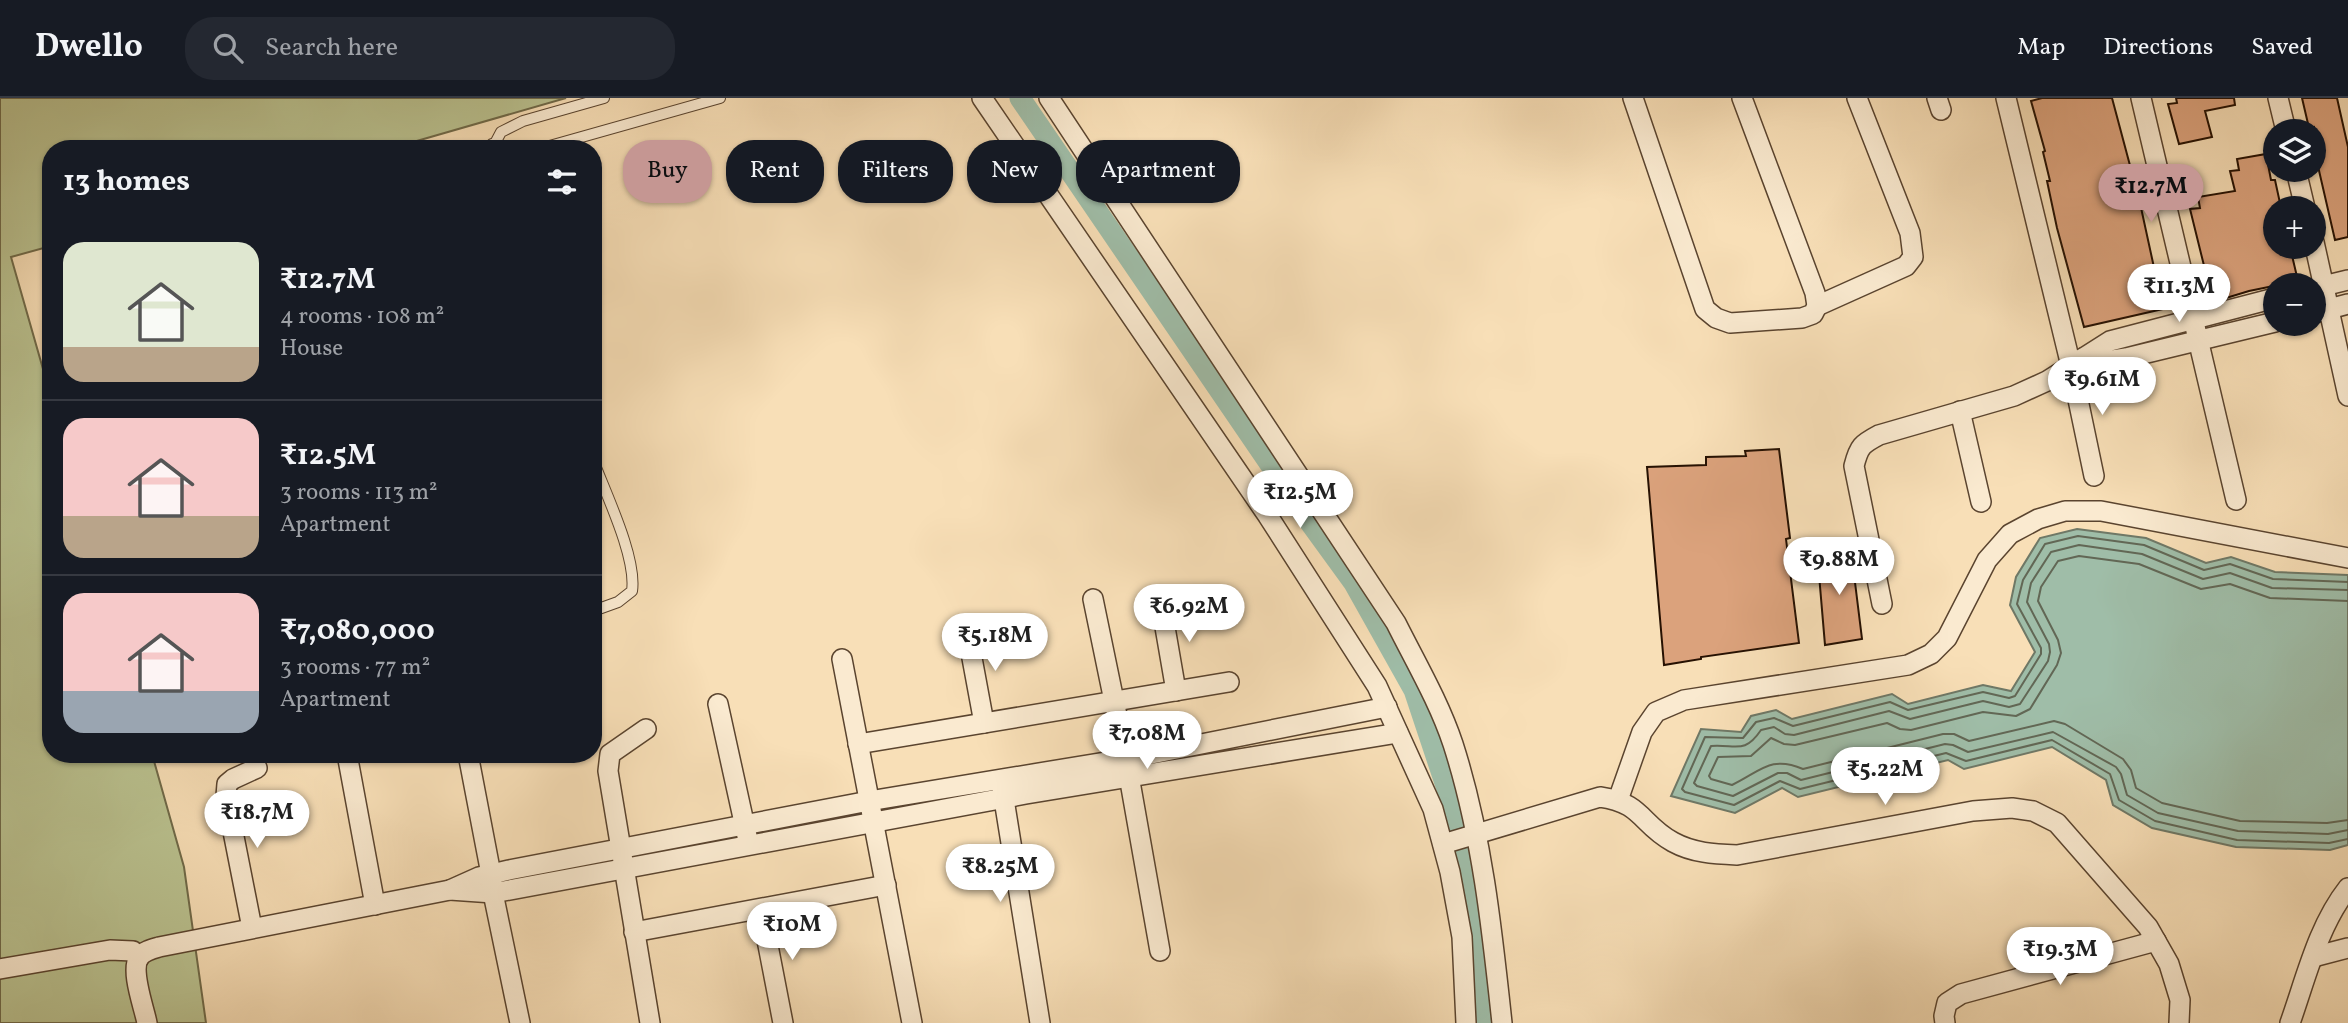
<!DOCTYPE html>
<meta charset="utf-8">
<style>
body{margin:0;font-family:Vollkorn,serif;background:#242831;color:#f1f3f6;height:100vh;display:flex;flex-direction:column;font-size:26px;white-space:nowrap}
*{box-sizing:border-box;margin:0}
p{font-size:23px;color:#9ea1a6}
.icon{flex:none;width:38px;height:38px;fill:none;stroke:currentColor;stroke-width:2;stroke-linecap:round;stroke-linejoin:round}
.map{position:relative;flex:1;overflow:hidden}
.sheet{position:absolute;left:42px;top:42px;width:560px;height:623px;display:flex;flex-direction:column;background:#171b24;border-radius:28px;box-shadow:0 2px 5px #0004}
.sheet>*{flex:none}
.guide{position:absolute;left:623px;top:42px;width:665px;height:63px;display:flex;gap:14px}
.fabs{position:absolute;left:2263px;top:21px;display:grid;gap:14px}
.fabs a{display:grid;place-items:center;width:63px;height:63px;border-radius:50%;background:#171b24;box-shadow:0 2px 5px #0004;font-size:35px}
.price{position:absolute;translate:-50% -60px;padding:0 16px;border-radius:24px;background:#fff;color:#222;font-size:23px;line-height:46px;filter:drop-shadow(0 2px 4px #0008)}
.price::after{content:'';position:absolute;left:50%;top:42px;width:21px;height:16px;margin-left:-10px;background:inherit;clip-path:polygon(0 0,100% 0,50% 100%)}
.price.selected{background:#c59692;color:#111}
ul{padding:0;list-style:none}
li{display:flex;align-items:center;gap:21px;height:175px;padding:0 21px}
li+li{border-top:2px solid #363941}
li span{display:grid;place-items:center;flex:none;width:196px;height:140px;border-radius:21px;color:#555}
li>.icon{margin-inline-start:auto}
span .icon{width:84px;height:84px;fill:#fffc;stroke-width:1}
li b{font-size:30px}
h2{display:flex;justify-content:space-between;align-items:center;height:84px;padding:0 21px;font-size:30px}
.tag{padding:0 24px;border-radius:28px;background:#171b24;box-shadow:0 2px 5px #0004;font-size:24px;line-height:63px}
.tag.selected{background:#c59692;color:#111}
header{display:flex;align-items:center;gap:42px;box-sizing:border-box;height:98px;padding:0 35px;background:#171b24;border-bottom:2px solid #363941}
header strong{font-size:33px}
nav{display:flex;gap:38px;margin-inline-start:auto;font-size:24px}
.search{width:490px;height:63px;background:#242831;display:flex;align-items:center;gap:18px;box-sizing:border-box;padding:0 24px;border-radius:28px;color:#9ea1a6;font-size:26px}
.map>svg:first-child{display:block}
</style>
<header>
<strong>Dwello</strong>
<div class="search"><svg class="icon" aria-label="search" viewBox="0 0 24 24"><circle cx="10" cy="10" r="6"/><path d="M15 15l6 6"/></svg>Search here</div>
<nav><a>Map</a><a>Directions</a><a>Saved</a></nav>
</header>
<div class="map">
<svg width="2348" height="925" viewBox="0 0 2348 925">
<rect width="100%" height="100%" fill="#f8dfb7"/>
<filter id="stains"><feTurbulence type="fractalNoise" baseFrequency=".00286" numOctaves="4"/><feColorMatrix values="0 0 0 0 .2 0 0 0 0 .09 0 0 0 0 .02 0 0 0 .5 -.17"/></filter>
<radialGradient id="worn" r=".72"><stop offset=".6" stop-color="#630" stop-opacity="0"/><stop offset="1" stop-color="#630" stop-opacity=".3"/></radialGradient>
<!-- green -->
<polygon fill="#bac290" stroke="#706a49" stroke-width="2" points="0,0 566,0 389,51 51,51 51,148 11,159 51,299 51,656 152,656 184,769 206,925 0,925"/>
<!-- water -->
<polygon fill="#9fbda8" stroke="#6f7866" stroke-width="2" points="2077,431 2146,440 2206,465 2231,459 2275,474 2348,477 2348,747 2330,752 2236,749 2152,730 2113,707 2106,682 2052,649 1964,671 1948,662 1798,699 1782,690 1735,715 1671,698 1701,631 1741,634 1751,618 1776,612 1792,621 1892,596 1908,606 1983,587 2011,593 2035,554 2010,507 2016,479 2040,440"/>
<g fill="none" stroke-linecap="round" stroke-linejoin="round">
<!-- shore -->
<g stroke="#626755" stroke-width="2">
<polyline points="2348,484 2273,481 2230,466 2204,472 2144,447 2078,438 2045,446 2023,482 2017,506 2041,550 2041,556 2015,598 2009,600 1983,594 1908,612 1890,604 1793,628 1774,620 1756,624 1743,640 1705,639 1682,691 1685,694 1734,707 1780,683 1800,691 1946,655 1966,663 2052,642 2110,676 2119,702 2155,723 2237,742 2329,745 2348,741"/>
<path d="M2348,492L2272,490L2230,475L2203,481L2142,456L2079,447L2051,454L2031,485L2027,504L2049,546L2050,554L2048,563L2020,606L2009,609L1983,603L1910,621L1889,613L1794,637L1785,636L1774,629L1761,632C1744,657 1736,646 1711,648L1694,685L1697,688L1733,698L1778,675H1787L1801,682L1945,646L1953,647L1968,654L2053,634L2116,669L2121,676L2127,697L2158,715L2238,733L2328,736L2348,732"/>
<path d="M2348,503L2270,500L2230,486L2201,491L2139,466L2079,458L2058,463L2041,489L2038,503L2058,542L2061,555L2057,567L2030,611L2016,618L1983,614L1911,632L1900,631L1887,625L1795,647L1784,646L1771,640L1751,658L1718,659L1709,678L1711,681L1732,687C1761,673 1771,657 1803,671L1943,636H1954L1969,643L2054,623L2065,626L2123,661L2131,672L2136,690L2162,705L2240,723L2327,725L2348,722"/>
</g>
<!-- canal -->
<polyline stroke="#9fbda8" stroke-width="21" points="1020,0 1306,419 1354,485 1414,592 1451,703 1464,757 1480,870 1481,925"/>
</g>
<!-- building -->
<g fill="#dba27c" stroke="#261102" stroke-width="2">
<polygon points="2042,0 2112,0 2140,105 2163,211 2084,229 2057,130 2047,83 2050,83 2043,54 2045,53 2031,3"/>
<polygon points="2176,0 2234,0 2235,7 2205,13 2212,39 2179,46 2168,6 2177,5"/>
<polygon points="2302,0 2337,0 2348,49 2348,139 2335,142 2314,51 2314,29 2309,30"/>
<polygon points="2266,56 2271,82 2275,82 2280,105 2280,110 2275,110 2275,149 2290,149 2298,183 2249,193 2213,204 2190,111 2200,110 2198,99 2235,93 2230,73 2239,72 2237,61"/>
<polygon points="1779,351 1790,440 1786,441 1799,545 1701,559 1701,561 1664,567 1647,369 1706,367 1706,359 1746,358 1745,353"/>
<polygon points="1851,452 1862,541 1825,547 1817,453"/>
</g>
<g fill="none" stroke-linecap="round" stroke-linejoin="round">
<!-- lane casing -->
<g stroke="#5a442f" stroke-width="12">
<g id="lane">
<polyline points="492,46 511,51"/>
<polyline points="492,51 501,34 523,23 604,0"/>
<polyline points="539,51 720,0"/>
<path d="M593,362C606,396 637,460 632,493L618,504L593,513"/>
</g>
</g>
<!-- street casing -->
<g stroke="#5a442f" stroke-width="22">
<g id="street">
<polyline points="982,0 1268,418 1377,588 1433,711 1450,774 1462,839 1466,925"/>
<path d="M1049,0L1396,525C1416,565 1439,604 1453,646C1482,736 1492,831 1502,925"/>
<polyline points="1633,0 1705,211 1716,220 1730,225 1802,220 1813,216 1817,208 1815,195 1742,0"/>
<polyline points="1937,0 1941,12"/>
<polyline points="2006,0 2071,268 2094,378"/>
<polyline points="2141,0 2236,402"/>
<polyline points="2278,0 2286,33"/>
<polyline points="2296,72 2305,110"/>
<polyline points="2314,144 2348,298"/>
<polyline points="2315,190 2348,182"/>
<polyline points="1817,208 1906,168 1913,159 1910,135 1857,0"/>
<polyline points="2314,215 2348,206"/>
<polyline points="2083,260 2106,263 2126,260 2275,224"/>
<polyline points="1960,313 1981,404"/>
<polyline points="1093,501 1126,661 1160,853"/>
<polyline points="1161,506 1176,593"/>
<path d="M1882,506L1854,368C1859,348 1862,346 1879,337L2014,298L2047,283L2110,243L2275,200"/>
<polyline points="967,533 984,625"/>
<polyline points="842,561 912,925"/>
<polyline points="718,606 747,738"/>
<polyline points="1387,609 1136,659 869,703 509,772 479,779 450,792 493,795 1026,696 1398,635"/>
<polyline points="646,631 610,656 608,673 650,925"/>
<polyline points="858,646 1229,584"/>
<polyline points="347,656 375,807"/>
<polyline points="468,656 491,776 493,795 520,925"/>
<polyline points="1002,689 1040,925"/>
<polyline points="1618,702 1642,634 1656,614 1684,602 1908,567 1931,556 1947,540 1987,462 2010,436 2038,421 2065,413 2101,413 2348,460"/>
<path d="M1443,746L1600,699C1643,705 1640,726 1673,744C1693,755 1714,756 1737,757L1973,713L2012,710L2033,713L2057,725L2148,829L2169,866L2180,902L2179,925"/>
<polyline points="761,811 783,925"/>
<polyline points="252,830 226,698 227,686 233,681 257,670"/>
<polyline points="634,834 886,787"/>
<polyline points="2313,859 2348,850"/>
<polyline points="0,871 110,852 133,853 139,860"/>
<path d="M147,925C144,909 130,873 139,859C144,853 152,851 159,849L450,792"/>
<polyline points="1945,925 1944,918 1947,905 1961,896 2156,843"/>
<path d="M2290,925C2306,880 2318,828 2348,790"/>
</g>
</g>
<!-- lane -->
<use href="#lane" stroke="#faead0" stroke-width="10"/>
<!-- street -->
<use href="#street" stroke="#faead0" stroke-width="19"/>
</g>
<rect width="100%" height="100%" filter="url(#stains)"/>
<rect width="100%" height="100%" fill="url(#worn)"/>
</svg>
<div class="fabs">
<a><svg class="icon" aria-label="layers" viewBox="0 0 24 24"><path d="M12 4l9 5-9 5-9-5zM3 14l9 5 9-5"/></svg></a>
<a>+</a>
<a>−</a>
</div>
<b class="price selected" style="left:2151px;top:126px">₹12.7M</b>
<b class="price" style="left:2179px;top:226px">₹11.3M</b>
<b class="price" style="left:2102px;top:319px">₹9.61M</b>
<b class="price" style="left:1300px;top:432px">₹12.5M</b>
<b class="price" style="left:1839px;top:499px">₹9.88M</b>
<b class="price" style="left:1189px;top:546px">₹6.92M</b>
<b class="price" style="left:995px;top:575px">₹5.18M</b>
<b class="price" style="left:1147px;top:673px">₹7.08M</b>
<b class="price" style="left:1885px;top:709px">₹5.22M</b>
<b class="price" style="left:257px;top:752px">₹18.7M</b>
<b class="price" style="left:1000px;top:806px">₹8.25M</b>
<b class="price" style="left:792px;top:864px">₹10M</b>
<b class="price" style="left:2060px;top:889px">₹19.3M</b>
<div class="guide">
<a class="tag selected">Buy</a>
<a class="tag">Rent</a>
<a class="tag">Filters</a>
<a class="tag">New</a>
<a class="tag">Apartment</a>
</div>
<section class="sheet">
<h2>13 homes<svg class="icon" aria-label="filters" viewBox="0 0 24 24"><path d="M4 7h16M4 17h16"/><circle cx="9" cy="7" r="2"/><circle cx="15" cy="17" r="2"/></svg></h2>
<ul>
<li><span style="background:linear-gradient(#dfe7d0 75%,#b9a48a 0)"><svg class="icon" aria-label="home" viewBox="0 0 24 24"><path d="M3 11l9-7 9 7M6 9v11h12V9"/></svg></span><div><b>₹12.7M</b><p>4 rooms · 108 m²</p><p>House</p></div></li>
<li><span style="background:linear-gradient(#f6c9c9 70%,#b9a48a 0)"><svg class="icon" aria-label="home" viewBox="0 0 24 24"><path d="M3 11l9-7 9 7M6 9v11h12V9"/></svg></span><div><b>₹12.5M</b><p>3 rooms · 113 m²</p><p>Apartment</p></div></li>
<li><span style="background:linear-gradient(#f6c9c9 70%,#9aa5b1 0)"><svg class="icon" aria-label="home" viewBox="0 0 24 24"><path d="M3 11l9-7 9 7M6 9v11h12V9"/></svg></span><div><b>₹7,080,000</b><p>3 rooms · 77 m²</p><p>Apartment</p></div></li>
</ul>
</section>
</div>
